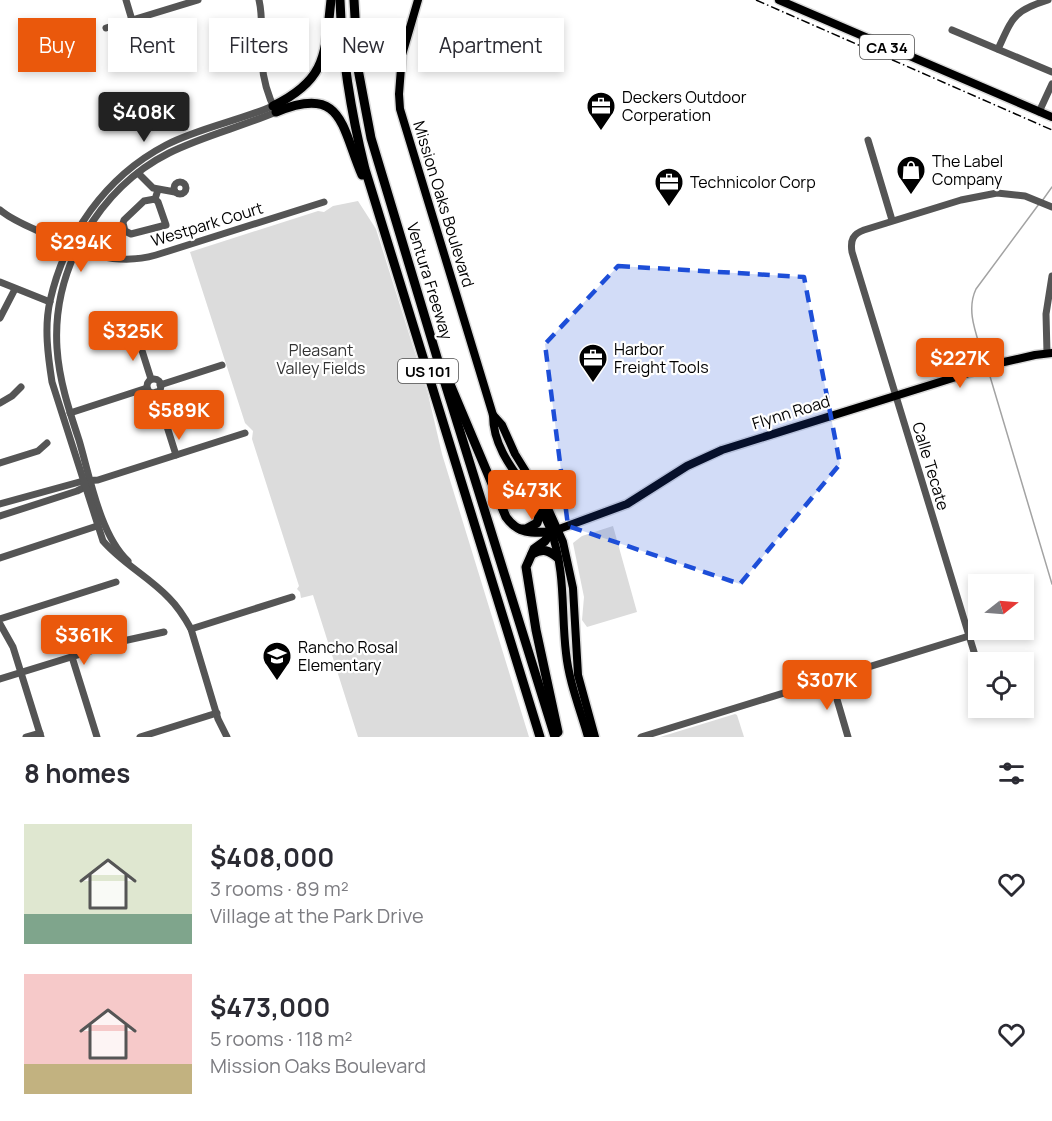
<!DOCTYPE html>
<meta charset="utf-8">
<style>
body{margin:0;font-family:Manrope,sans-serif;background:#f2f2f3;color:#2b2b33;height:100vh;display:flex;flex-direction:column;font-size:22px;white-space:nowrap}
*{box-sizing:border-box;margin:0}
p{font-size:20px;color:#7c7c81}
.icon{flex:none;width:33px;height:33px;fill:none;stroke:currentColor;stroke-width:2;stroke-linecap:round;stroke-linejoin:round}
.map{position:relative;height:737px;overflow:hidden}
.panel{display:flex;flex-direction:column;background:#fff;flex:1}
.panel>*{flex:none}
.hud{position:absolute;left:18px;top:18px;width:600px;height:54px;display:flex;gap:12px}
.needle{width:39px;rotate:73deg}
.fabs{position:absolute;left:968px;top:574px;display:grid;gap:12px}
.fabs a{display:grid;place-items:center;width:66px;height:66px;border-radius:0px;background:#fff;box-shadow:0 3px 9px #0003;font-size:30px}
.price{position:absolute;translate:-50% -51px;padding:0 14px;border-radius:6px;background:#ea580c;color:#fff;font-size:20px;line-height:39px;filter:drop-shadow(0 2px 3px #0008)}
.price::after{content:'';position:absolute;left:50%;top:36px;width:18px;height:14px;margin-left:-9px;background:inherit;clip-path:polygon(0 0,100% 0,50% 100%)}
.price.current{background:#222;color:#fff}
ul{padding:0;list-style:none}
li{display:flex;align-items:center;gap:18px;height:150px;padding:0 24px}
li span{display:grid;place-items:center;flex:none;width:168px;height:120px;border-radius:0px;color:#555}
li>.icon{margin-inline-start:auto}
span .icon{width:72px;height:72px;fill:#fffc;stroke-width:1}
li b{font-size:26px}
h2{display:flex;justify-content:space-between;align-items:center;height:72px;padding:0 24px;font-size:26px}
.pill{padding:0 21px;border-radius:0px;background:#fff;box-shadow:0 3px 9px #0003;font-size:21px;line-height:54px}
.pill.current{background:#ea580c;color:#fff}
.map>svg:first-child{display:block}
</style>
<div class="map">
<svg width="1052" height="737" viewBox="0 0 1052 737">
<rect width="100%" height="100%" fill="#fff"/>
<!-- green -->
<g fill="#dcdcdc">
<polygon points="358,201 376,229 428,394 442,454 529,737 358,737 313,595 301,598 300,592 297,589 299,586 252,439 253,431 245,423 190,252 318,211 324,212 333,206"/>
<polygon points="613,526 637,612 587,627 582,620 584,597 573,543 582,536"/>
<polygon points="735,714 737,715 744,737 660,737"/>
</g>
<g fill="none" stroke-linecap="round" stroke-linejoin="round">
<!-- stream -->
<g stroke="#a3a3a3" stroke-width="1.5">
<polyline points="1042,201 1052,187"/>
<path d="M984,360C978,337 965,312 976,289L1039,204"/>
<polyline points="989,373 1052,584"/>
</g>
<!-- major casing -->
<g stroke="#dbdbdb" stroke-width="11">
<g id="major">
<path d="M418,0L402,55L399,94L400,109L493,415C493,461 536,490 551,531C566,572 561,612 566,653C569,682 580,709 588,737"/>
<polyline points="779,0 1052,117"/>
<polyline points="493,415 502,425 515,454 546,504 563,542 573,588 578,675 595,737"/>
<polyline points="551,532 627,504 687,466 722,450 1004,362 1035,355 1052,353"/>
</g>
</g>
<!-- highway casing -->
<g stroke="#dbdbdb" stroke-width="12">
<g id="highway">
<path d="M340,0C342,58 351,113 365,169L540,737"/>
<polyline points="354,0 358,69 371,138 439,364 555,737"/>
<path d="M273,106C327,80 325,54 331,0"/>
<path d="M276,112C343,84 341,126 362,175"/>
<path d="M450,384L506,517C518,534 532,533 551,532"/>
<polyline points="520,529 526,529 537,523 539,516 533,499"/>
<polyline points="551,532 545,541 534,549 526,567 536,630 558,732"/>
<path d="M532,554C543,548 549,550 558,558"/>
</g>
</g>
<!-- minor -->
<g stroke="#555" stroke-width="7">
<polyline points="126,0 132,20"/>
<polyline points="106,28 198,0"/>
<polyline points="952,30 1052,72"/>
<path d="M998,49C1013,17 1013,11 1048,0"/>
<polyline points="1039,112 1052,84"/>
<polyline points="868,140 892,220"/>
<polyline points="138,173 153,188 175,192"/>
<circle cx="180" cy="188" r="6"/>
<polyline points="155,199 144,201 124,220 123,223 125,231 131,234 166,225 158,202 155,199 158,190"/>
<path d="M0,210C13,221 30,227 45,234C82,252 115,267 156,255L324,202"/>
<polyline points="0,282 50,302"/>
<polyline points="0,318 15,289"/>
<polyline points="138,338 151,379"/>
<polyline points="1047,353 1046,314 1052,276"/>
<circle cx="154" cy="386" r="7"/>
<polyline points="160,385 222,365"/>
<polyline points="156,392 176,455"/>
<polyline points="0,403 12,396 21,387"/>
<polyline points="70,413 147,388"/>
<polyline points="0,463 38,451 47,443"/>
<polyline points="0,504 83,481 98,480 245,433"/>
<polyline points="0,516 77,491 87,486"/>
<polyline points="0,558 97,526"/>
<path d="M128,561C100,535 90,477 79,440C69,410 59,380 57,348C52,269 99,188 169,153C203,136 241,127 276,112C268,96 263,80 262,62C260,41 264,21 259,0"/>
<polyline points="0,619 116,582"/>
<polyline points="0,624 13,647 41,737"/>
<polyline points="191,629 292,597"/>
<polyline points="72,657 97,737"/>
<path d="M978,665L852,252C850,240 853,234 864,230L961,200L997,193L1025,196L1052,207"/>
<polyline points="0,679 123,641 164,632"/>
<polyline points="831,679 848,737"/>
<polyline points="26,737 40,733"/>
<polyline points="140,737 217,713"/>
<path d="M227,737L218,719L191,629C185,618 178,607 169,598C148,576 123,564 103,541L52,382C48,356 44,327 50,301C65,235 105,177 166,145C199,128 238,121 273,106"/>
<polyline points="641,737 969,636"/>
</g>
<!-- major -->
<use href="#major" stroke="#000" stroke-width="8"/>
<!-- highway -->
<use href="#highway" stroke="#000" stroke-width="9"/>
<!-- rail -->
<polyline stroke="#000" stroke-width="1.5" stroke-dasharray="9 3 1.5 3" stroke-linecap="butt" points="756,0 1052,130"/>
</g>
<!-- marked area -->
<path fill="#1d4ed8" fill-opacity="0.2" stroke="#1d4ed8" stroke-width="4.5" stroke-dasharray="12 8" stroke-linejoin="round" d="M618,266L804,277L840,464L740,584L568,526L545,344Z"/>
<!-- icons -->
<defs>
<g id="office-pin" transform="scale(1.5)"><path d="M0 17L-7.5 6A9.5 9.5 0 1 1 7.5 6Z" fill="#000" stroke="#fff"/><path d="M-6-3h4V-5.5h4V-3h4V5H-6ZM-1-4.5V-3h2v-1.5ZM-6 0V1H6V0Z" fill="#fff"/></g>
<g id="shop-pin" transform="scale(1.5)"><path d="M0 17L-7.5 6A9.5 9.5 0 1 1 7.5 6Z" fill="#000" stroke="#fff"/><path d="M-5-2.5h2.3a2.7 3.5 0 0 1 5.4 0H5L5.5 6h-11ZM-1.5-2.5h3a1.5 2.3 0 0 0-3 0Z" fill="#fff"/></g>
<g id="school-pin" transform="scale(1.5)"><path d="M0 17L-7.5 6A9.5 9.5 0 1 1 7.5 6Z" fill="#000" stroke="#fff"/><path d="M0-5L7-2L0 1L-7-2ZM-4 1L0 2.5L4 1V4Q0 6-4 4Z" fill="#fff"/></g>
</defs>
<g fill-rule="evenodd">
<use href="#office-pin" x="601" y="106"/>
<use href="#shop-pin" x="911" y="170"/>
<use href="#office-pin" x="669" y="182"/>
<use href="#office-pin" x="593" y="358"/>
<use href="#school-pin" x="277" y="656"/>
</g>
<g text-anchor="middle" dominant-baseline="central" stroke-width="4.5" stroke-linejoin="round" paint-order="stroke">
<!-- shield labels -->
<g fill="#fff" stroke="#4c4c4c" stroke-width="1.5">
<rect x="860" y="35" width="54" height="24" rx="4.5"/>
<rect x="398" y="359" width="60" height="24" rx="4.5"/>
</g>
<g font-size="15" font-weight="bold" fill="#000">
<text x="887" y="47">CA 34</text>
<text x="428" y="371">US 101</text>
</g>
<!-- poi labels -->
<g font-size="16" fill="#000" stroke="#fff" text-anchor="start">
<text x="622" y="97">Deckers Outdoor<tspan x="622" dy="18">Corperation</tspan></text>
<text x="932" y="161">The Label<tspan x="932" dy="18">Company</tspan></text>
<text x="690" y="182">Technicolor Corp</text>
<text x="614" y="349">Harbor<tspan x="614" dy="18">Freight Tools</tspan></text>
<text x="298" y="647">Rancho Rosal<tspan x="298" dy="18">Elementary</tspan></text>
</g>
<!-- street labels -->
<g font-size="16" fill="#000" stroke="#fff">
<text transform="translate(444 204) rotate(73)">Mission Oaks Boulevard</text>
<text transform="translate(207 224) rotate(-17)">Westpark Court</text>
<text transform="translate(430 281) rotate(73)">Ventura Freeway</text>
<text transform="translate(791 412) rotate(-17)">Flynn Road</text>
<text transform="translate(931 466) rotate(73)">Calle Tecate</text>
</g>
<!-- park labels -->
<g font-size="16" fill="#333" stroke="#fff">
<text x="321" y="350">Pleasant<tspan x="321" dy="18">Valley Fields</tspan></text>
</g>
</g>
</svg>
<div class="fabs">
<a><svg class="needle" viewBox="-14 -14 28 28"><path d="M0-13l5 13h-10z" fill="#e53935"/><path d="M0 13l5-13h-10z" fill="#7c7c81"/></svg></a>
<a><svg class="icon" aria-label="locate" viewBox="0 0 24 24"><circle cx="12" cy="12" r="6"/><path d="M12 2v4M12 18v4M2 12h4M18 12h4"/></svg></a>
</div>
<b class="price current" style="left:144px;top:143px">$408K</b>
<b class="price" style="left:81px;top:273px">$294K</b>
<b class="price" style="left:133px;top:362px">$325K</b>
<b class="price" style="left:960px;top:389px">$227K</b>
<b class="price" style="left:179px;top:441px">$589K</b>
<b class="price" style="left:532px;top:521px">$473K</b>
<b class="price" style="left:84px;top:666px">$361K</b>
<b class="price" style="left:827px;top:711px">$307K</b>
<div class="hud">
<a class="pill current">Buy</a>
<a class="pill">Rent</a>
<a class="pill">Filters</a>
<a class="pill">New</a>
<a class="pill">Apartment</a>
</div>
</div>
<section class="panel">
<h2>8 homes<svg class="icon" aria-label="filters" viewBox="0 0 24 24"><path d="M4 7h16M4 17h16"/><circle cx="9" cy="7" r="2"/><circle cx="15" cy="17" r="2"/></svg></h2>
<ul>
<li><span style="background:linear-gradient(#dfe7d0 75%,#7fa58c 0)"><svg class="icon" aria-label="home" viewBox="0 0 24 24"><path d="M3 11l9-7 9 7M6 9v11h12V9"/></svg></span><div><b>$408,000</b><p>3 rooms · 89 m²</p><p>Village at the Park Drive</p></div><svg class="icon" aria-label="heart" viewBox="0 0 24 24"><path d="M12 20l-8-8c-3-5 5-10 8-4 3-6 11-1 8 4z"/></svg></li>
<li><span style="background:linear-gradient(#f6c9c9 75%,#c2b280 0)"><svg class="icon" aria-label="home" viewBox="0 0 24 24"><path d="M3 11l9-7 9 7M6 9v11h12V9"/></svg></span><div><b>$473,000</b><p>5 rooms · 118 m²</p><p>Mission Oaks Boulevard</p></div><svg class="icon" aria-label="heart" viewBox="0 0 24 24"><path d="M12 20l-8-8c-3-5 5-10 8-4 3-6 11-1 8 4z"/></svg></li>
</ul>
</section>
